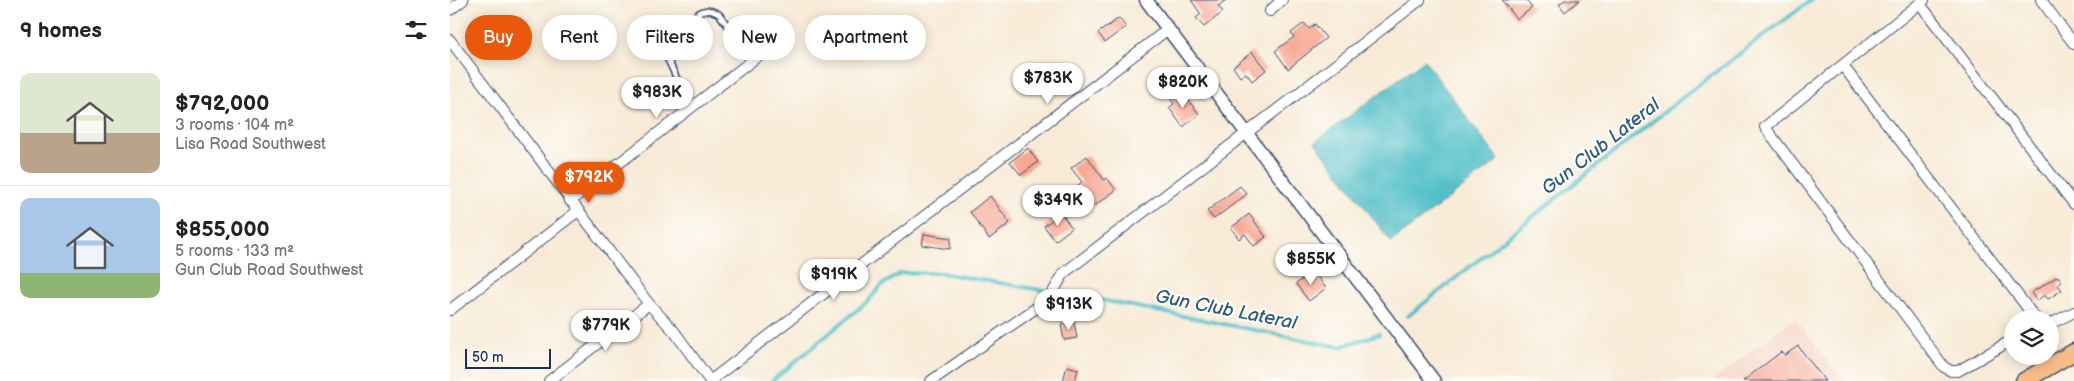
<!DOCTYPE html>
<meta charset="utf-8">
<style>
body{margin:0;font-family:"Balsamiq Sans",sans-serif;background:#f6f6f6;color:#222;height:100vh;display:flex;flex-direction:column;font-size:19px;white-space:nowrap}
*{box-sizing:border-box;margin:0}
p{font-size:16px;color:#767676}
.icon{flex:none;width:28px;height:28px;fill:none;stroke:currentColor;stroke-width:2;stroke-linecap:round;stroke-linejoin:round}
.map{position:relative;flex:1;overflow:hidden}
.details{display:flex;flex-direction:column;background:#fff;width:450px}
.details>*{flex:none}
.top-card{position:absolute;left:15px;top:15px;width:475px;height:45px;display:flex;gap:10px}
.controls{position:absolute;left:1554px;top:310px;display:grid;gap:10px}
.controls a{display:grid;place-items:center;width:55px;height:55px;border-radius:50%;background:#fff;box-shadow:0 2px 12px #0003;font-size:25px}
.scale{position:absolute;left:15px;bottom:12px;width:86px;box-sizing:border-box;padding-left:5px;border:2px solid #1b2f5e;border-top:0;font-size:14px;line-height:18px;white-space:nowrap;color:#1b2f5e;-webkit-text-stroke:4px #fdfcf7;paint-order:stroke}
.price{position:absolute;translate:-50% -42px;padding:0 11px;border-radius:18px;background:#fff;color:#222;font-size:16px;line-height:32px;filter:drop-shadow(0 1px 2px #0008)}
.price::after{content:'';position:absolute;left:50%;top:30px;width:15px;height:11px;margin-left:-8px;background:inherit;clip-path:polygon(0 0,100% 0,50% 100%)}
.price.selected{background:#ea580c;color:#fff}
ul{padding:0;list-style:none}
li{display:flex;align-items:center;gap:15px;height:125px;padding:0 20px}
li+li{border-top:1px solid #e0e0e0}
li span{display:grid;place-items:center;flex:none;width:140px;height:100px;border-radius:10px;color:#555}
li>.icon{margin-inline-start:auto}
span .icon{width:60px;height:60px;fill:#fffc;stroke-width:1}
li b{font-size:21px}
h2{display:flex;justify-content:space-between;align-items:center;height:60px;padding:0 20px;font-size:21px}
.pill{padding:0 18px;border-radius:22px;background:#fff;box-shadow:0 2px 12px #0003;font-size:18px;line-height:45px}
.pill.selected{background:#ea580c;color:#fff}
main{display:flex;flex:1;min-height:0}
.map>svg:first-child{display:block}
</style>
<main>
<section class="details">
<h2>9 homes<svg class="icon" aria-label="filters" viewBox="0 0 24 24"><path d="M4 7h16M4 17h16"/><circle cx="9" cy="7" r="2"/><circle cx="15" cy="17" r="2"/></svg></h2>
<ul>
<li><span style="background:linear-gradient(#dfe7d0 60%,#b9a48a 0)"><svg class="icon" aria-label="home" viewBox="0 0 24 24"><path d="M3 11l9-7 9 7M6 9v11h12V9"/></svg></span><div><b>$792,000</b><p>3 rooms · 104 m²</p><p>Lisa Road Southwest</p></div></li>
<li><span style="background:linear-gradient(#a9c7e8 75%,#8fb573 0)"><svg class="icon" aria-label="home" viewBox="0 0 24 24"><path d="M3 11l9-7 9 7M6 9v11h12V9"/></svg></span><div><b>$855,000</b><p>5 rooms · 133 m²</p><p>Gun Club Road Southwest</p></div></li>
</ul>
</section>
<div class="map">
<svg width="1624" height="381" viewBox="0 0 1624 381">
<rect width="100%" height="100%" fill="#fdfcf7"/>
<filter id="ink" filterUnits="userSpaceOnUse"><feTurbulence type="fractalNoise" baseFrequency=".02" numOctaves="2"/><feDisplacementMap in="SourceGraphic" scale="10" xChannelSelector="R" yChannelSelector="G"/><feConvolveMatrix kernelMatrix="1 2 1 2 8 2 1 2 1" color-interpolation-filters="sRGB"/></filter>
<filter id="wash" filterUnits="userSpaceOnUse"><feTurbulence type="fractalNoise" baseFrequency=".0096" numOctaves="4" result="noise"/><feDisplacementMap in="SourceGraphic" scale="20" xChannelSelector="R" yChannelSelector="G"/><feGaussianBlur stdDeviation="1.12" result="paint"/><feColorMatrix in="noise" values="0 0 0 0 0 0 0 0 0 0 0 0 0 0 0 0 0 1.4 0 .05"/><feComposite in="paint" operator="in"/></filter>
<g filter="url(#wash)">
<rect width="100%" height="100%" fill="#f8ead6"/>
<!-- built -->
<polygon fill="#f6d2c3" points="1345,318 1393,381 1262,381"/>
<!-- water -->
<polygon fill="#53c0c9" stroke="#377894" points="974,60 1049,160 941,242 865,142"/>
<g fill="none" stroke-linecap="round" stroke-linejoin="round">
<!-- stream -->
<g stroke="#53c0c9" stroke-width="4">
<polyline points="616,293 890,347 929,334"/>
<polyline points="958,316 1242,90 1361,0"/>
<polyline points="322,381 418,301 432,285 451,273 491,273 597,291"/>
</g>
</g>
<g id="blocks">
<!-- building -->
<g fill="#f7a794">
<polygon points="741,0 776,0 768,6 773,12 754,27 746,18 751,14"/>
<polygon points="1052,0 1076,0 1082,8 1067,19"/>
<polygon points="1115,0 1130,0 1115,12 1109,4"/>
<polygon points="669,18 676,27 655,42 648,33"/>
<polygon points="854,23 859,29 865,24 876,38 838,69 825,51 844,37 841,33"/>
<polygon points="802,52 816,70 802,81 796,73 790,77 783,67"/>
<polygon points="731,90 749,114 733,127 719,108 724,104 720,98"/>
<polygon points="578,148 588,162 571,175 560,162"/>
<polygon points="637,156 654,180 657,178 666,190 644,206 628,185 632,182 621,168"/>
<polygon points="790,186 797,194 764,219 757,211"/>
<polygon points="540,196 560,223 539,239 520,212"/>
<polygon points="611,213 622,228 605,241 594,226"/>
<polygon points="799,214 816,237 804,246 795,234 789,239 781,228"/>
<polygon points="474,234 501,238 500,249 472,245"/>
<polygon points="863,271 876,288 859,301 846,284"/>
<polygon points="1608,276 1612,282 1608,285 1612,290 1598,299 1594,295 1587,301 1581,293"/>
<polygon points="624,322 627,338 614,340 611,325"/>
<polygon points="1348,346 1375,381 1293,381 1331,352 1335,355"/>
<polygon points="617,366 628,369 625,381 613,381"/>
</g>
</g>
</g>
<g filter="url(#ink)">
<use href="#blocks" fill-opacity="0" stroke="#3c4b70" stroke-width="1"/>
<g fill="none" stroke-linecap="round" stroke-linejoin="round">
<!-- service casing -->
<g stroke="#3c4b70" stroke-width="8">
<path id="service" d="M241,108L218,60L215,48C220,39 243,14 253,11C259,9 263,11 269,14L303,60"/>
</g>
<!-- minor casing -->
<g stroke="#3c4b70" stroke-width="12">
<g id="minor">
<polyline points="1474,0 1315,127 1494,367 1501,371 1508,371 1562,340"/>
<polyline points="1591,0 1624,44"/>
<polyline points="1470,4 1624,204"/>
<polyline points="0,10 13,0"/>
<polyline points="820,11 832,0"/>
<polyline points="0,40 199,304 224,331 260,381"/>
<polyline points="1393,66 1586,319"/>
<polyline points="120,201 308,56"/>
<polyline points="0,310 128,211"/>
<polyline points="1600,324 1624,312"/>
<polyline points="99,381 199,304"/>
<polyline points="260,381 718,29"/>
<polyline points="481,381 599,299 614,273 970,0"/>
</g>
</g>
<!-- tertiary casing -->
<g stroke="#3c4b70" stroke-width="15">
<polyline id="tertiary" points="696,0 984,381"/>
</g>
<!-- primary casing -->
<g stroke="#3c4b70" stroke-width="19">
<polyline id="primary" points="1574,381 1624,352"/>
</g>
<!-- service -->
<use href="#service" stroke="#fff" stroke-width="5"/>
<!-- minor -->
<use href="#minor" stroke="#fff" stroke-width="10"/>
<!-- tertiary -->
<use href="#tertiary" stroke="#fff" stroke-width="12"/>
<!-- primary -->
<use href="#primary" stroke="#f7bd88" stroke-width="16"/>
</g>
</g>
<g text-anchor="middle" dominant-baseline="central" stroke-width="4.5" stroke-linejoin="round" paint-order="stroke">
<!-- water labels -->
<g font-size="19" font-style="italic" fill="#2c5a7e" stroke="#fdfcf7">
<text transform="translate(1151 147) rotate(-38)">Gun Club Lateral</text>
<text transform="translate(776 310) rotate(11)">Gun Club Lateral</text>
</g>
</g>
</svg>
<div class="controls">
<a><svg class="icon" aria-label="layers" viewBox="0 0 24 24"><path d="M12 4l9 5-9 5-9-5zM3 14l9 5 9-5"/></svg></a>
</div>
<div class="scale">50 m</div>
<b class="price" style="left:598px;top:105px">$783K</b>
<b class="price" style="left:733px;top:109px">$820K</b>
<b class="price" style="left:207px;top:119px">$983K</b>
<b class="price selected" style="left:139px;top:204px">$792K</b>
<b class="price" style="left:608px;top:227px">$349K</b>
<b class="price" style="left:861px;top:286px">$855K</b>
<b class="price" style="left:384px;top:301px">$919K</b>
<b class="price" style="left:619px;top:331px">$913K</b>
<b class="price" style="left:156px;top:352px">$779K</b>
<div class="top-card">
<a class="pill selected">Buy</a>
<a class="pill">Rent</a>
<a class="pill">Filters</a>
<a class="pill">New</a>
<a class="pill">Apartment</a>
</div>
</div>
</main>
